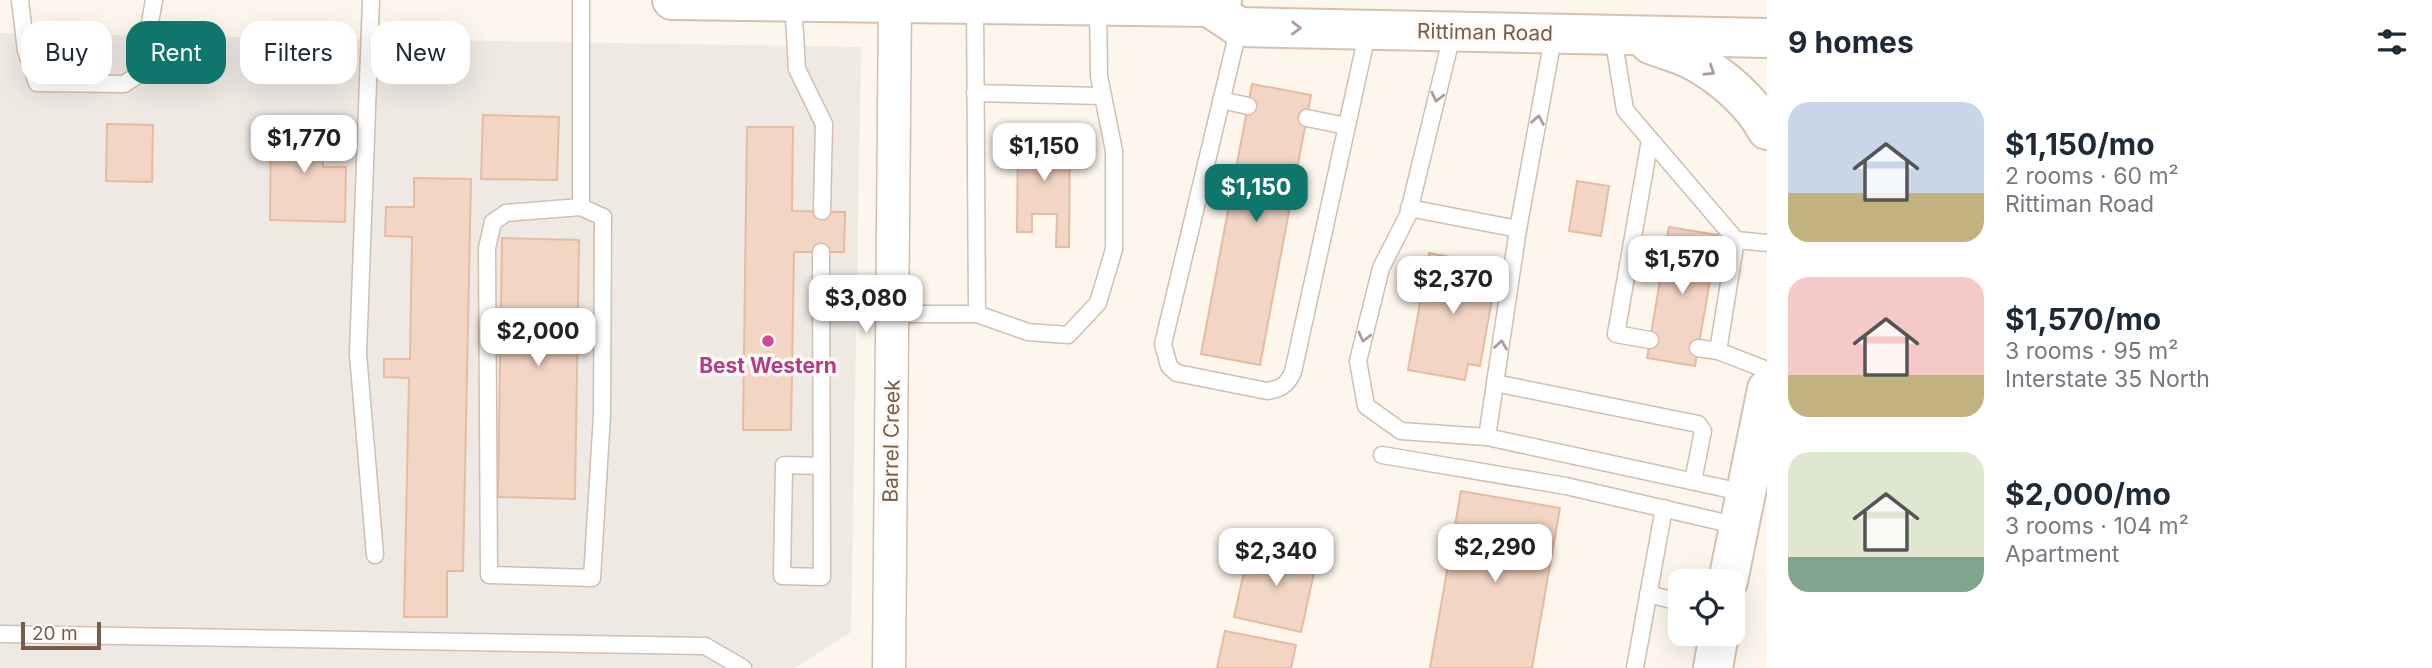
<!DOCTYPE html>
<meta charset="utf-8">
<style>
body{margin:0;font-family:Inter,sans-serif;background:#f6f6f7;color:#1f2937;height:100vh;display:flex;flex-direction:column;font-size:26px;white-space:nowrap}
*{box-sizing:border-box;margin:0}
p{font-size:23px;color:#747a83}
.icon{flex:none;width:38px;height:38px;fill:none;stroke:currentColor;stroke-width:2;stroke-linecap:round;stroke-linejoin:round}
.map{position:relative;flex:1;overflow:hidden}
.sheet{display:flex;flex-direction:column;background:#fff;width:665px}
.sheet>*{flex:none}
.hud{position:absolute;left:21px;top:21px;width:665px;height:63px;display:flex;gap:14px}
.controls{position:absolute;left:1668px;top:569px;display:grid;gap:14px}
.controls a{display:grid;place-items:center;width:77px;height:77px;border-radius:14px;background:#fff;box-shadow:0 7px 28px #0002;font-size:35px}
.scale{position:absolute;left:21px;bottom:18px;width:80px;box-sizing:border-box;padding-left:7px;border:4px solid #7a5c4d;border-top:0;font-size:19px;line-height:24px;white-space:nowrap;color:#7a5c4d;-webkit-text-stroke:5px #fffaf3;paint-order:stroke}
.price{position:absolute;translate:-50% -60px;padding:0 16px;border-radius:14px;background:#fff;color:#222;font-size:23px;line-height:46px;filter:drop-shadow(0 2px 4px #0008)}
.price::after{content:'';position:absolute;left:50%;top:42px;width:21px;height:16px;margin-left:-10px;background:inherit;clip-path:polygon(0 0,100% 0,50% 100%)}
.price.selected{background:#0f766e;color:#fff}
ul{padding:0;list-style:none}
li{display:flex;align-items:center;gap:21px;height:175px;padding:0 21px}
li span{display:grid;place-items:center;flex:none;width:196px;height:140px;border-radius:21px;color:#555}
li>.icon{margin-inline-start:auto}
span .icon{width:84px;height:84px;fill:#fffc;stroke-width:1}
li b{font-size:30px}
h2{display:flex;justify-content:space-between;align-items:center;height:84px;padding:0 21px;font-size:30px}
.pill{padding:0 24px;border-radius:21px;background:#fff;box-shadow:0 7px 28px #0002;font-size:24px;line-height:63px}
.pill.selected{background:#0f766e;color:#fff}
main{display:flex;flex:1;min-height:0}
.map>svg:first-child{display:block}
</style>
<main>
<div class="map">
<svg width="1767" height="668" viewBox="0 0 1767 668">
<rect width="100%" height="100%" fill="#fdf6ec"/>
<!-- industrial -->
<polygon fill="#efe9e4" points="0,33 861,47 851,632 795,668 0,668"/>
<!-- building -->
<g fill="#f3d5c3" stroke="#e6bba3" stroke-width="2">
<polygon points="1252,84 1311,95 1260,365 1201,354"/>
<polygon points="483,115 559,117 557,180 481,179"/>
<polygon points="271,119 323,120 323,167 346,167 345,222 270,220"/>
<polygon points="107,124 153,125 152,182 106,181"/>
<polygon points="747,127 793,127 792,211 845,212 844,252 794,252 791,430 743,430"/>
<polygon points="1018,137 1070,137 1069,247 1056,247 1057,214 1032,214 1032,232 1017,232"/>
<polygon points="414,178 471,179 463,571 447,571 447,617 404,617 409,378 384,377 384,359 410,359 412,237 385,236 386,207 414,207"/>
<polygon points="1577,181 1609,186 1601,236 1569,231"/>
<polygon points="1669,227 1718,235 1695,366 1647,358"/>
<polygon points="502,238 579,240 575,499 498,497"/>
<polygon points="1429,253 1498,266 1480,366 1468,364 1465,380 1408,370"/>
<polygon points="1461,491 1560,508 1532,668 1430,668"/>
<polygon points="1250,545 1317,559 1301,632 1234,617"/>
<polygon points="1225,631 1296,645 1291,668 1217,668"/>
</g>
<g fill="none" stroke-linecap="round" stroke-linejoin="round">
<!-- service casing -->
<g stroke="#d1beb0" stroke-width="19">
<g id="service">
<polyline points="20,0 26,51 37,83 124,84 141,73 154,0"/>
<polyline points="371,0 358,354 375,555"/>
<polyline points="581,0 581,207"/>
<polyline points="793,1 797,69 824,124 822,211"/>
<polyline points="975,4 977,314"/>
<path d="M1239,27L1163,344L1169,366L1177,373L1267,391C1281,389 1287,385 1293,372L1368,30"/>
<polyline points="1453,31 1408,215 1381,268 1358,361 1366,406 1401,431 1487,437 1746,493"/>
<polyline points="1613,36 1625,110 1736,240 1767,243"/>
<polyline points="975,93 1103,96"/>
<polyline points="1221,100 1248,106"/>
<polyline points="1307,118 1346,126"/>
<polygon points="581,207 603,217 602,415 592,578 489,575 487,248 493,222 506,213"/>
<polyline points="1409,208 1518,229"/>
<polyline points="1736,240 1718,351 1767,370"/>
<polyline points="1631,251 1664,257"/>
<polyline points="821,252 822,577 782,576 784,465 822,466"/>
<polyline points="1713,266 1731,269"/>
<polyline points="893,314 977,314 1028,332 1068,335 1098,303 1114,249 1114,151 1099,76 1098,5"/>
<polyline points="1650,340 1616,334 1650,140"/>
<polyline points="1698,348 1718,351"/>
<polyline points="1495,383 1698,424 1703,431 1693,481"/>
<polyline points="1487,437 1518,229 1554,33"/>
<polyline points="1382,455 1566,486 1739,526"/>
<polyline points="1648,594 1680,602"/>
<polyline points="0,634 705,646 743,668"/>
<polyline points="1635,668 1664,508"/>
</g>
</g>
<!-- minor casing -->
<g stroke="#d1beb0" stroke-width="35">
<polyline id="minor" points="889,668 895,3"/>
</g>
<!-- secondary casing -->
<g stroke="#d6c0b0" stroke-width="42">
<g id="secondary">
<polyline points="672,0 1209,7 1222,0"/>
<polyline points="1209,7 1239,27 1767,38"/>
<path d="M1650,44C1665,50 1682,54 1696,62C1723,77 1752,102 1767,130"/>
<polyline points="1728,581 1767,389"/>
<polyline points="1713,668 1719,634"/>
</g>
</g>
<!-- service -->
<use href="#service" stroke="#fff" stroke-width="16"/>
<!-- minor -->
<use href="#minor" stroke="#fff" stroke-width="32"/>
<!-- secondary -->
<use href="#secondary" stroke="#fff" stroke-width="38"/>
</g>
<!-- one-way arrows -->
<defs><path id="oneway-chevron" d="M-2-3.5L2.5 0L-2 3.5" fill="none" stroke-width="1.6" stroke-linecap="round" stroke-linejoin="round" transform="scale(1.75)"/></defs>
<g stroke="#af9d94">
<use href="#oneway-chevron" transform="translate(1296 28) rotate(1)"/>
<use href="#oneway-chevron" transform="translate(1710 71) rotate(33)"/>
<use href="#oneway-chevron" transform="translate(1437 97) rotate(104)"/>
<use href="#oneway-chevron" transform="translate(1538 120) rotate(-80)"/>
<use href="#oneway-chevron" transform="translate(1364 337) rotate(104)"/>
<use href="#oneway-chevron" transform="translate(1501 345) rotate(-82)"/>
</g>
<!-- markers -->
<circle fill="#d1479c" stroke="#fffaf3" stroke-width="2.5" cx="768" cy="341" r="7"/>
<g text-anchor="middle" dominant-baseline="central" stroke-width="7" stroke-linejoin="round" paint-order="stroke">
<!-- street labels -->
<g font-size="21" fill="#7a5c4d" stroke="#fffaf3">
<text transform="translate(1485 32) rotate(1)">Rittiman Road</text>
<text transform="translate(891 441) rotate(-89)">Barrel Creek</text>
</g>
<!-- hotel labels -->
<g font-size="21" font-weight="bold" fill="#b23c85" stroke="#fffaf3">
<text x="768" y="365">Best Western</text>
</g>
</g>
</svg>
<div class="controls">
<a><svg class="icon" aria-label="locate" viewBox="0 0 24 24"><circle cx="12" cy="12" r="6"/><path d="M12 2v4M12 18v4M2 12h4M18 12h4"/></svg></a>
</div>
<div class="scale">20 m</div>
<b class="price" style="left:304px;top:175px">$1,770</b>
<b class="price" style="left:1044px;top:183px">$1,150</b>
<b class="price selected" style="left:1256px;top:224px">$1,150</b>
<b class="price" style="left:1682px;top:296px">$1,570</b>
<b class="price" style="left:1453px;top:316px">$2,370</b>
<b class="price" style="left:866px;top:335px">$3,080</b>
<b class="price" style="left:538px;top:368px">$2,000</b>
<b class="price" style="left:1495px;top:584px">$2,290</b>
<b class="price" style="left:1276px;top:588px">$2,340</b>
<div class="hud">
<a class="pill">Buy</a>
<a class="pill selected">Rent</a>
<a class="pill">Filters</a>
<a class="pill">New</a>
</div>
</div>
<section class="sheet">
<h2>9 homes<svg class="icon" aria-label="filters" viewBox="0 0 24 24"><path d="M4 7h16M4 17h16"/><circle cx="9" cy="7" r="2"/><circle cx="15" cy="17" r="2"/></svg></h2>
<ul>
<li><span style="background:linear-gradient(#c9d6e8 65%,#c2b280 0)"><svg class="icon" aria-label="home" viewBox="0 0 24 24"><path d="M3 11l9-7 9 7M6 9v11h12V9"/></svg></span><div><b>$1,150/mo</b><p>2 rooms · 60 m²</p><p>Rittiman Road</p></div></li>
<li><span style="background:linear-gradient(#f6c9c9 70%,#c2b280 0)"><svg class="icon" aria-label="home" viewBox="0 0 24 24"><path d="M3 11l9-7 9 7M6 9v11h12V9"/></svg></span><div><b>$1,570/mo</b><p>3 rooms · 95 m²</p><p>Interstate 35 North</p></div></li>
<li><span style="background:linear-gradient(#dfe7d0 75%,#7fa58c 0)"><svg class="icon" aria-label="home" viewBox="0 0 24 24"><path d="M3 11l9-7 9 7M6 9v11h12V9"/></svg></span><div><b>$2,000/mo</b><p>3 rooms · 104 m²</p><p>Apartment</p></div></li>
</ul>
</section>
</main>
